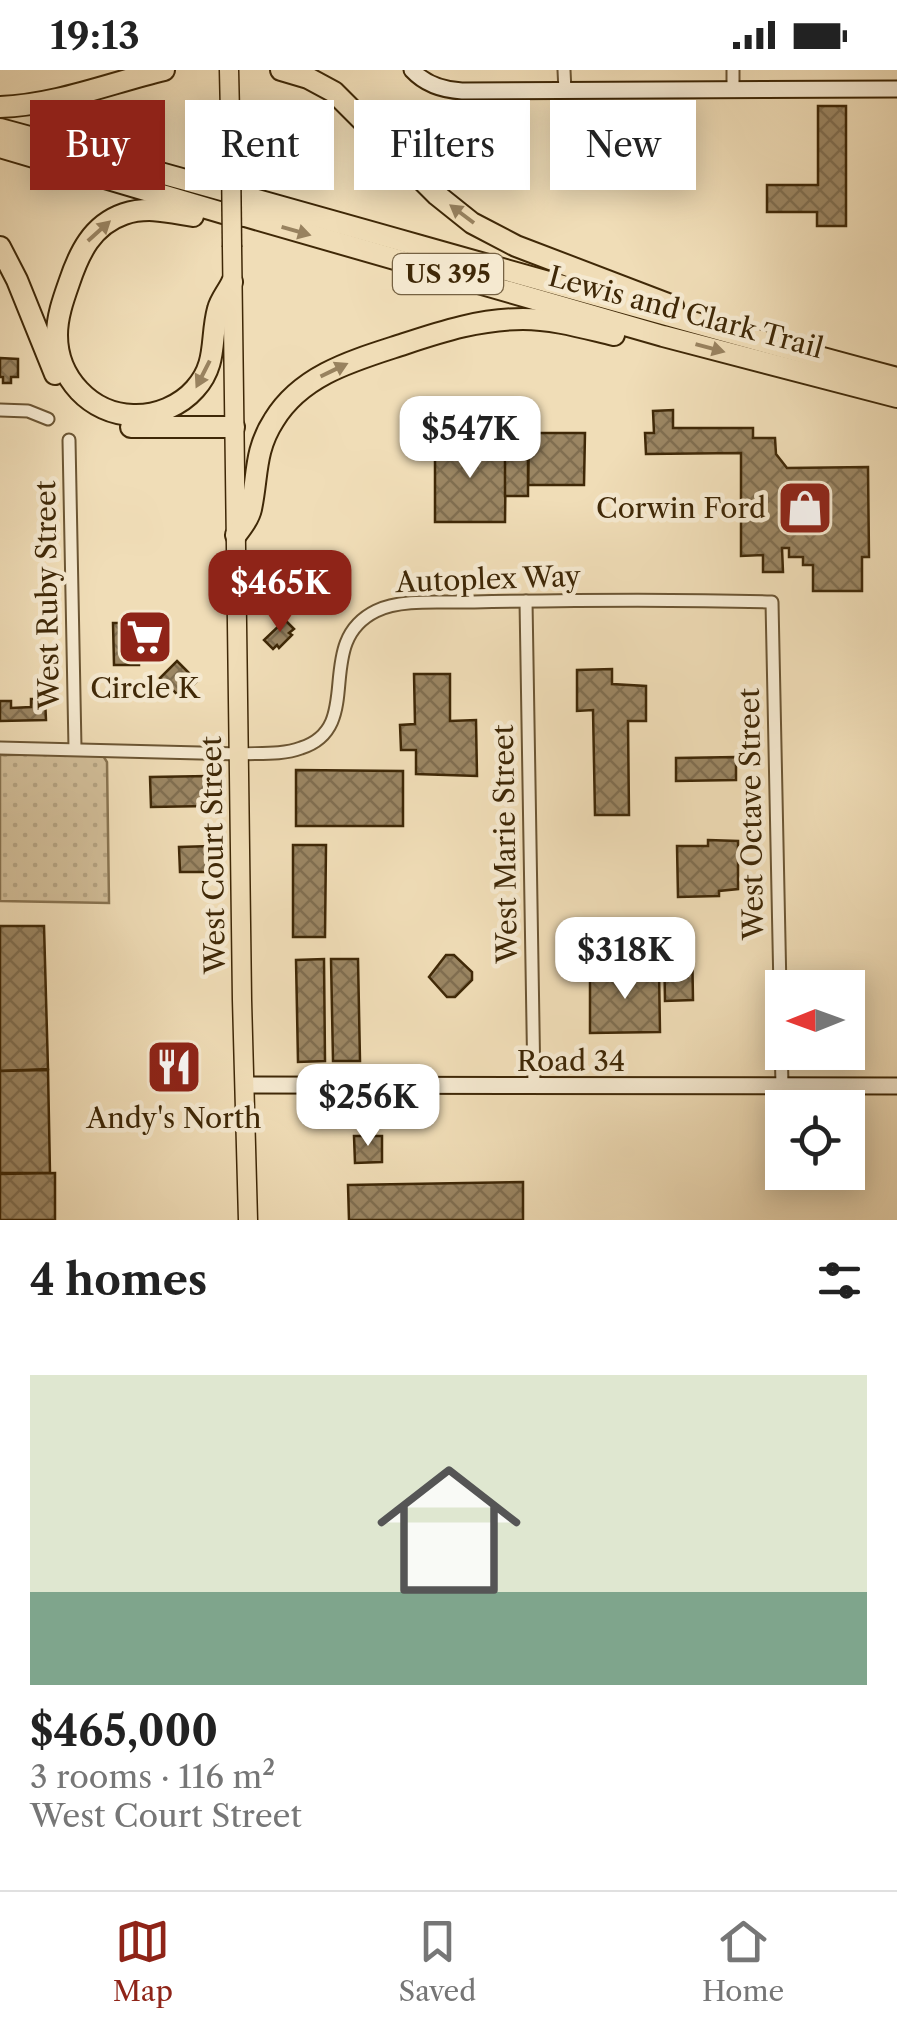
<!DOCTYPE html>
<meta charset="utf-8">
<style>
body{margin:0;font-family:"Libre Caslon Text",serif;background:#f6f6f6;color:#222;height:100vh;display:flex;flex-direction:column;font-size:38px;white-space:nowrap}
*{box-sizing:border-box;margin:0}
p{font-size:32px;color:#767676}
.icon{flex:none;width:55px;height:55px;fill:none;stroke:currentColor;stroke-width:2;stroke-linecap:round;stroke-linejoin:round}
.map{position:relative;height:1150px;overflow:hidden}
.side{display:flex;flex-direction:column;background:#fff;flex:1}
.side>*{flex:none}
.banner{position:absolute;left:30px;top:30px;width:838px;height:90px;display:flex;gap:20px}
.needle{width:65px;rotate:269deg}
.buttons{position:absolute;left:765px;top:900px;display:grid;gap:20px}
.buttons a{display:grid;place-items:center;width:100px;height:100px;border-radius:0px;background:#fff;box-shadow:0 5px 25px #0003;font-size:50px}
.price{position:absolute;translate:-50% -85px;padding:0 22px;border-radius:20px;background:#fff;color:#222;font-size:32px;line-height:65px;filter:drop-shadow(0 2px 5px #0008)}
.price::after{content:'';position:absolute;left:50%;top:60px;width:30px;height:22px;margin-left:-15px;background:inherit;clip-path:polygon(0 0,100% 0,50% 100%)}
.price.active{background:#8f2418;color:#fff}
ul{padding:0;list-style:none}
li{display:grid;align-content:center;gap:20px;height:530px;padding:0 30px}
li+li{border-top:2px solid #e0e0e0}
li span{display:grid;place-items:center;height:310px;border-radius:0px;color:#555}
li>.icon{margin-inline-start:auto}
span .icon{width:180px;height:180px;fill:#fffc;stroke-width:1}
li b{font-size:42px}
h2{display:flex;justify-content:space-between;align-items:center;height:120px;padding:0 30px;font-size:42px}
.tag{padding:0 35px;border-radius:0px;background:#fff;box-shadow:0 5px 25px #0003;font-size:35px;line-height:90px}
.tag.active{background:#8f2418;color:#fff}
.status{display:flex;justify-content:space-between;align-items:center;height:70px;padding:0 50px;background:#fff;direction:ltr}
.status svg{height:28px;fill:currentColor}
.dock{display:flex;justify-content:space-around;align-items:center;height:140px;border-top:2px solid #e0e0e0;background:#fff;font-size:28px;color:#767676}
.dock a{display:grid;justify-items:center;gap:5px}
.dock .active{color:#8f2418}
.map>svg:first-child{display:block}
</style>
<div class="status"><b>19:13</b><svg viewBox="0 0 49 12"><path d="M0 12V9h3v3zM5 12V6h3v6zM10 12V3h3v9zM15 12V0h3v12zM26 1h20v11H26zM47 4h2v5h-2z"/></svg></div>
<div class="map">
<svg width="897" height="1150" viewBox="0 0 897 1150">
<defs>
<pattern id="grass-dots" width="8" height="8" patternUnits="userSpaceOnUse" patternTransform="scale(2.5)"><rect width="8" height="8" fill="#d2be99"/><path d="M2 2h.1M6 6h.1" fill="none" stroke="#b5a382" stroke-width="1.8" stroke-linecap="round"/></pattern>
<pattern id="building-cross-hatch" width="8" height="8" patternUnits="userSpaceOnUse" patternTransform="scale(2.5)"><rect width="8" height="8" fill="#9b8663"/><path d="M0 0l8 8M0 8l8-8" fill="none" stroke="#806e50"/></pattern>
</defs>
<rect width="100%" height="100%" fill="#f0ddb7"/>
<filter id="stains"><feTurbulence type="fractalNoise" baseFrequency=".002" numOctaves="4"/><feColorMatrix values="0 0 0 0 .2 0 0 0 0 .09 0 0 0 0 .02 0 0 0 .5 -.17"/></filter>
<radialGradient id="worn" r=".72"><stop offset=".6" stop-color="#630" stop-opacity="0"/><stop offset="1" stop-color="#630" stop-opacity=".3"/></radialGradient>
<!-- grass -->
<polygon fill="url(#grass-dots)" stroke="#887350" stroke-width="2.5" points="102,684 107,692 109,833 0,831 0,685"/>
<!-- building -->
<g fill="url(#building-cross-hatch)" stroke="#3f2807" stroke-width="2.5">
<polygon points="818,36 846,36 846,156 817,156 817,142 767,142 767,115 818,115"/>
<polygon points="0,288 18,289 18,307 11,307 11,313 3,313 3,307 0,307"/>
<polygon points="673,340 673,358 753,358 753,368 775,368 776,384 787,398 868,397 869,487 862,487 862,521 813,521 813,495 803,495 803,487 789,487 789,478 782,478 783,502 763,502 763,485 741,486 741,383 646,384 645,363 654,363 653,341"/>
<polygon points="529,363 585,363 584,415 528,415"/>
<polygon points="435,371 506,371 505,452 435,452"/>
<rect x="505" y="384" width="23" height="42"/>
<polygon points="285,550 294,559 289,563 292,565 279,578 277,575 273,579 264,570"/>
<polygon points="113,553 153,553 153,582 139,582 139,595 114,595"/>
<polygon points="177,591 197,611 181,628 160,608"/>
<polygon points="612,599 612,614 646,616 646,651 628,651 629,745 595,745 593,640 577,641 577,600"/>
<polygon points="414,604 450,604 450,651 476,650 477,706 416,704 416,680 401,680 400,655 415,654"/>
<polygon points="31,629 45,629 46,650 0,651 0,631 11,631 11,638 31,637"/>
<polygon points="736,687 736,710 676,711 676,688"/>
<polygon points="296,700 403,701 403,756 296,756"/>
<polygon points="208,706 209,736 151,737 150,707"/>
<polygon points="708,770 738,771 738,819 719,821 719,826 678,827 677,776 708,776"/>
<polygon points="293,775 326,775 325,867 293,867"/>
<polygon points="212,776 212,802 180,802 179,777"/>
<polygon points="0,856 44,856 48,999 0,1001"/>
<polygon points="692,870 693,930 665,931 664,871"/>
<polygon points="446,885 454,885 472,902 472,910 455,927 447,927 429,907"/>
<polygon points="324,889 325,991 298,992 296,890"/>
<polygon points="331,889 358,889 360,991 333,991"/>
<polygon points="659,900 660,962 590,963 590,901"/>
<polygon points="154,979 192,979 192,1014 154,1015"/>
<polygon points="48,1000 50,1103 0,1103 0,1001"/>
<polygon points="354,1066 382,1066 382,1092 355,1093"/>
<polygon points="55,1103 55,1150 0,1150 0,1104"/>
<polygon points="523,1112 523,1150 349,1150 348,1115"/>
</g>
<g fill="none" stroke-linecap="round" stroke-linejoin="round">
<!-- street casing -->
<g stroke="#6b5533" stroke-width="15">
<g id="street">
<polyline points="564,0 565,21"/>
<polyline points="733,0 733,20"/>
<polyline points="0,340 28,341 48,349"/>
<polyline points="69,370 75,678"/>
<polyline points="526,531 534,1016"/>
<path d="M0,678L240,684C260,683 282,685 301,678C367,657 311,573 376,541C401,528 445,533 474,532C573,530 672,529 772,532L782,1016"/>
</g>
</g>
<!-- secondary casing -->
<g stroke="#3f2807" stroke-width="19">
<g id="secondary">
<path d="M412,0C425,14 443,20 462,21L897,19"/>
<polyline points="245,1015 897,1016"/>
</g>
</g>
<!-- primary casing -->
<g stroke="#3f2807" stroke-width="21">
<g id="primary">
<polyline points="229,0 231,89"/>
<polyline points="232,177 242,930 248,1150"/>
</g>
</g>
<!-- highway casing -->
<g stroke="#3f2807" stroke-width="24">
<g id="highway">
<polyline points="281,0 308,8 334,22 437,125 472,153 516,176 673,236"/>
<path d="M0,37C56,35 110,13 164,0"/>
<path d="M0,59C300,140 597,228 897,308"/>
<polyline points="0,77 223,143 245,146 663,266 897,327"/>
<path d="M193,146C169,142 148,136 124,144C92,155 79,183 69,213C63,230 57,247 57,265C57,308 91,344 133,345C156,346 180,336 195,319C218,294 210,268 218,239C220,230 228,221 232,212"/>
<polyline points="0,177 17,210 55,304"/>
<polyline points="131,357 234,357"/>
<path d="M236,465C242,457 249,448 251,439C258,406 254,381 274,350C302,304 355,290 404,274C443,261 481,249 523,249C554,249 584,258 614,265"/>
</g>
</g>
<!-- street -->
<use href="#street" stroke="#f5e9d0" stroke-width="11"/>
<!-- secondary -->
<use href="#secondary" stroke="#f5e9d0" stroke-width="15"/>
<!-- primary -->
<use href="#primary" stroke="#f0ddb7" stroke-width="18"/>
<!-- highway -->
<use href="#highway" stroke="#f0ddb7" stroke-width="20"/>
<!-- primary-bridge casing -->
<g stroke="#3f2807" stroke-width="21" stroke-linecap="butt">
<polyline id="primary-bridge" points="231,89 232,177"/>
</g>
<!-- primary-bridge -->
<use href="#primary-bridge" stroke="#f0ddb7" stroke-width="18"/>
</g>
<!-- one-way arrows -->
<defs><path id="oneway-solid" d="M-6-.8H1V-3.2L6.5 0L1 3.2V.8H-6Z" transform="scale(2.5)"/></defs>
<g fill="#98825f">
<use href="#oneway-solid" transform="translate(462 144) rotate(-143)"/>
<use href="#oneway-solid" transform="translate(99 161) rotate(-42)"/>
<use href="#oneway-solid" transform="translate(296 161) rotate(16)"/>
<use href="#oneway-solid" transform="translate(710 278) rotate(15)"/>
<use href="#oneway-solid" transform="translate(334 300) rotate(-26)"/>
<use href="#oneway-solid" transform="translate(203 304) rotate(117)"/>
</g>
<!-- icons -->
<defs>
<g id="shop-square" transform="scale(2.875)"><rect x="-9" y="-9" width="18" height="18" rx="4" fill="#8f2418" stroke="#f5e9d0"/><path d="M-5-2.5h2.3a2.7 3.5 0 0 1 5.4 0H5L5.5 6h-11ZM-1.5-2.5h3a1.5 2.3 0 0 0-3 0Z" fill="#fff"/></g>
<g id="supermarket-square" transform="scale(2.875)"><rect x="-9" y="-9" width="18" height="18" rx="4" fill="#8f2418" stroke="#f5e9d0"/><path d="M-6-5.5h2.5l.6 2H6L4.5 2H-2.5L-4.4-4H-6ZM-1.5 3.2a1.3 1.3 0 1 0 .1 0ZM3 3.2a1.3 1.3 0 1 0 .1 0Z" fill="#fff"/></g>
<g id="restaurant-square" transform="scale(2.875)"><rect x="-9" y="-9" width="18" height="18" rx="4" fill="#8f2418" stroke="#f5e9d0"/><path d="M-5-6h1v4h1v-4h1v4h1v-4h1v5L-1.5 .5V6h-2V.5L-5-1ZM5-6V6H3V1.5H1.5Q1.5-4 5-6Z" fill="#fff"/></g>
</defs>
<g fill-rule="evenodd">
<use href="#shop-square" x="805" y="438"/>
<use href="#supermarket-square" x="145" y="567"/>
<use href="#restaurant-square" x="174" y="997"/>
</g>
<g text-anchor="middle" dominant-baseline="central" stroke-width="9" stroke-linejoin="round" paint-order="stroke">
<!-- shield labels -->
<rect fill="#f5e9d0" stroke="#766243" stroke-width="2.5" x="393" y="184" width="110" height="40" rx="8"/>
<g font-size="25" font-weight="bold" fill="#3f2807">
<text x="448" y="204">US 395</text>
</g>
<!-- street labels -->
<g font-size="28" fill="#3f2807" stroke="#f5e9d0">
<text transform="translate(686 242) rotate(15)">Lewis and Clark Trail</text>
<text transform="translate(488 509) rotate(-2)">Autoplex Way</text>
<text transform="translate(47 525) rotate(-91)">West Ruby Street</text>
<text transform="translate(751 744) rotate(-91)">West Octave Street</text>
<text transform="translate(505 774) rotate(-91)">West Marie Street</text>
<text transform="translate(213 785) rotate(-91)">West Court Street</text>
<text x="571" y="991">Road 34</text>
</g>
<!-- poi labels -->
<g font-size="28" fill="#3f2807" stroke="#f5e9d0">
<text x="766" y="438" text-anchor="end">Corwin Ford</text>
<text x="145" y="618">Circle K</text>
<text x="174" y="1048">Andy's North</text>
</g>
</g>
<rect width="100%" height="100%" filter="url(#stains)"/>
<rect width="100%" height="100%" fill="url(#worn)"/>
</svg>
<div class="buttons">
<a><svg class="needle" viewBox="-14 -14 28 28"><path d="M0-13l5 13h-10z" fill="#e53935"/><path d="M0 13l5-13h-10z" fill="#767676"/></svg></a>
<a><svg class="icon" aria-label="locate" viewBox="0 0 24 24"><circle cx="12" cy="12" r="6"/><path d="M12 2v4M12 18v4M2 12h4M18 12h4"/></svg></a>
</div>
<b class="price" style="left:470px;top:411px">$547K</b>
<b class="price active" style="left:280px;top:565px">$465K</b>
<b class="price" style="left:625px;top:932px">$318K</b>
<b class="price" style="left:368px;top:1079px">$256K</b>
<div class="banner">
<a class="tag active">Buy</a>
<a class="tag">Rent</a>
<a class="tag">Filters</a>
<a class="tag">New</a>
</div>
</div>
<section class="side">
<h2>4 homes<svg class="icon" aria-label="filters" viewBox="0 0 24 24"><path d="M4 7h16M4 17h16"/><circle cx="9" cy="7" r="2"/><circle cx="15" cy="17" r="2"/></svg></h2>
<ul>
<li><span style="background:linear-gradient(#dfe7d0 70%,#7fa58c 0)"><svg class="icon" aria-label="home" viewBox="0 0 24 24"><path d="M3 11l9-7 9 7M6 9v11h12V9"/></svg></span><div><b>$465,000</b><p>3 rooms · 116 m²</p><p>West Court Street</p></div></li>
</ul>
</section>
<nav class="dock">
<a class="active"><svg class="icon" aria-label="map" viewBox="0 0 24 24"><path d="M3 6l6-2 6 2 6-2v14l-6 2-6-2-6 2zM9 4v14M15 6v14"/></svg>Map</a>
<a><svg class="icon" aria-label="saved" viewBox="0 0 24 24"><path d="M7 4h10v16l-5-4-5 4z"/></svg>Saved</a>
<a><svg class="icon" aria-label="home" viewBox="0 0 24 24"><path d="M3 11l9-7 9 7M6 9v11h12V9"/></svg>Home</a>
</nav>
